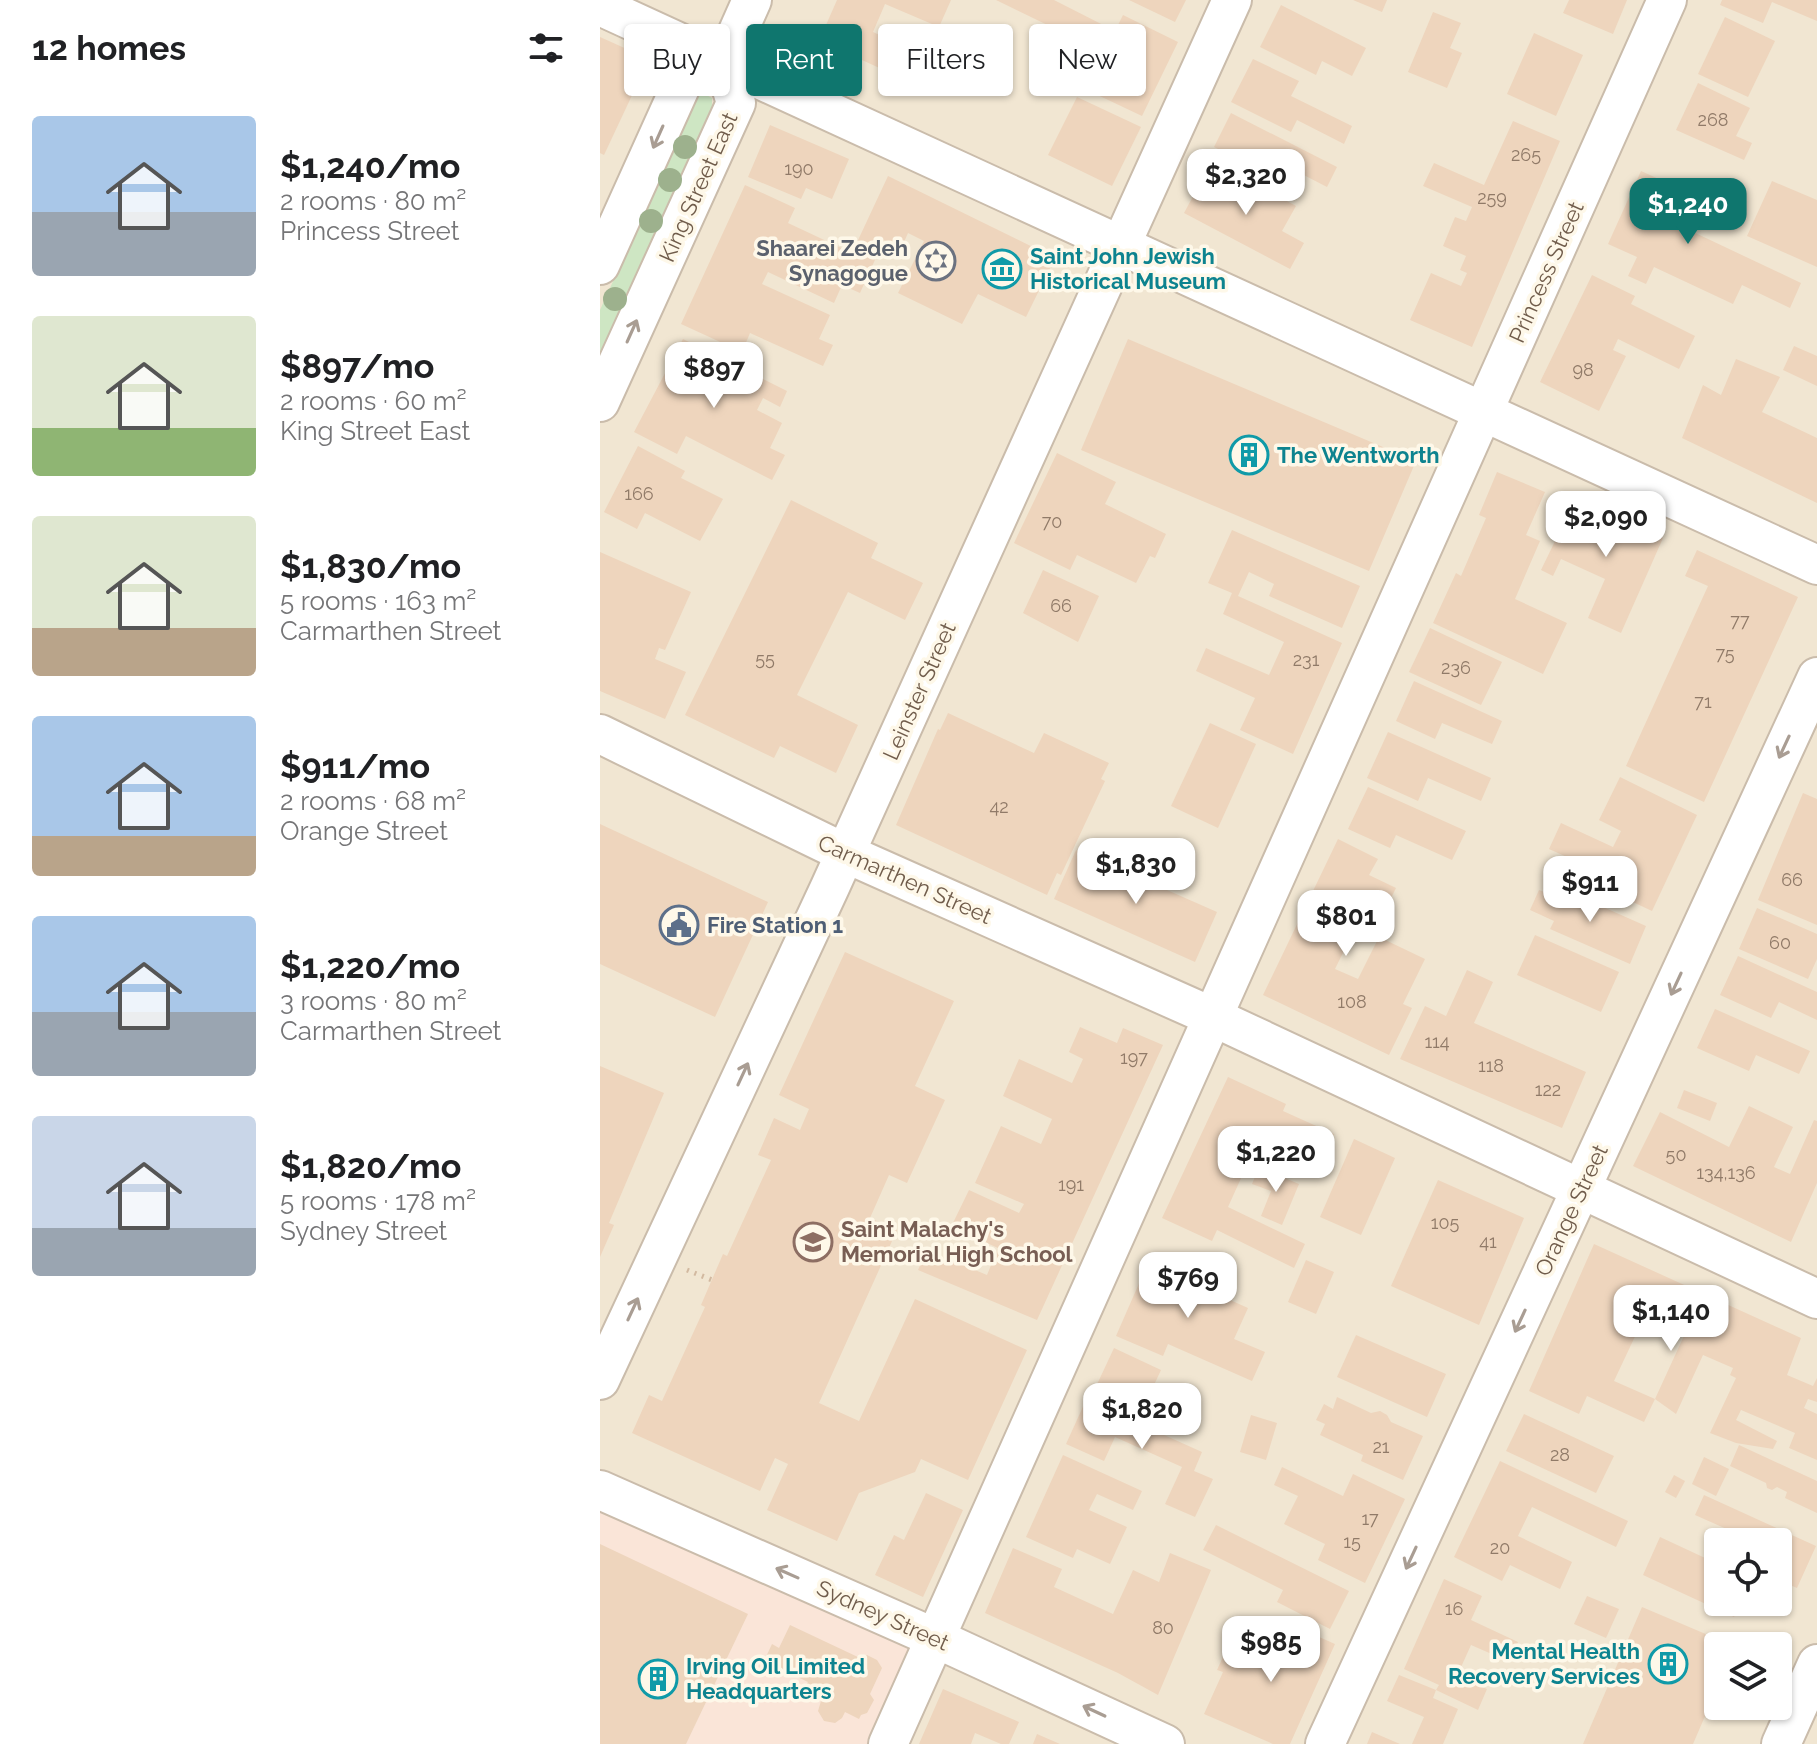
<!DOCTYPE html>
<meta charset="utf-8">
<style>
body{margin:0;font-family:Raleway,sans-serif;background:#f2f2f2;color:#202124;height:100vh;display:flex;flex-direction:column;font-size:30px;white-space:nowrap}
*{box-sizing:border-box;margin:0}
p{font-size:26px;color:#757577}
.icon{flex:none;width:44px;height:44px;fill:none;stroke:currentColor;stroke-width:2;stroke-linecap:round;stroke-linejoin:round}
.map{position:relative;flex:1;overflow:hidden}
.panel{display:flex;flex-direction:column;background:#fff;width:600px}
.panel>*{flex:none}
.banner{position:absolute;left:24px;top:24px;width:760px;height:72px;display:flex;gap:16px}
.buttons{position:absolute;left:1104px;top:1528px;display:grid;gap:16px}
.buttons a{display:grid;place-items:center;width:88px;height:88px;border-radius:8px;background:#fff;box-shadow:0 2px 6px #0004;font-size:40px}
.price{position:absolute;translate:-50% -68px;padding:0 18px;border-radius:16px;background:#fff;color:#222;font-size:26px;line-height:52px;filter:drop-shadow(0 2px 4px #0008)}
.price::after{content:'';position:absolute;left:50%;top:48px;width:24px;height:18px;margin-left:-12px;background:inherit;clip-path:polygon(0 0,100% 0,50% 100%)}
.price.on{background:#0f766e;color:#fff}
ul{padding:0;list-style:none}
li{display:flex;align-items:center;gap:24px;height:200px;padding:0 32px}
li span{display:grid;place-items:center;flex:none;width:224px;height:160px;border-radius:8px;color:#555}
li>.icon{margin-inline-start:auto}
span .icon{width:96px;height:96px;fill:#fffc;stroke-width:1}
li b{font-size:34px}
h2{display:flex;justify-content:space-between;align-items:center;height:96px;padding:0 32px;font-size:34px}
.tag{padding:0 28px;border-radius:8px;background:#fff;box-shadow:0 2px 6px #0004;font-size:28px;line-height:72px}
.tag.on{background:#0f766e;color:#fff}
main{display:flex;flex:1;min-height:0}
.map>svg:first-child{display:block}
</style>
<main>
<section class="panel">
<h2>12 homes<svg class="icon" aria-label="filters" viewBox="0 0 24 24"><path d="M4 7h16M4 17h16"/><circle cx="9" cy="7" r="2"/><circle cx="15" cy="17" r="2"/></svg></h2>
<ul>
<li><span style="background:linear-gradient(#a9c7e8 60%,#9aa5b1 0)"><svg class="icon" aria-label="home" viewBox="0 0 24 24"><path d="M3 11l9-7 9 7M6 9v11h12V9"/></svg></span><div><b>$1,240/mo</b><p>2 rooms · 80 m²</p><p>Princess Street</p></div></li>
<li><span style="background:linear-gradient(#dfe7d0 70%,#8fb573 0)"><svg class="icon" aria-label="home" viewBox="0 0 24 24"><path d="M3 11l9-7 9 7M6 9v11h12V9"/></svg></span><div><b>$897/mo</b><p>2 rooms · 60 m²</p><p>King Street East</p></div></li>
<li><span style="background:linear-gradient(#dfe7d0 70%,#b9a48a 0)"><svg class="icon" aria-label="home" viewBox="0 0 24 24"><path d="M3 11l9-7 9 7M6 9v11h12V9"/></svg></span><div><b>$1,830/mo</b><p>5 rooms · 163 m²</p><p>Carmarthen Street</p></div></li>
<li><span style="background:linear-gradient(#a9c7e8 75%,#b9a48a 0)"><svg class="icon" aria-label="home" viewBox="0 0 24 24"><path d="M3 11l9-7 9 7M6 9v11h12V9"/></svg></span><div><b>$911/mo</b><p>2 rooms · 68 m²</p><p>Orange Street</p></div></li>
<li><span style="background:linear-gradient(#a9c7e8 60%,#9aa5b1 0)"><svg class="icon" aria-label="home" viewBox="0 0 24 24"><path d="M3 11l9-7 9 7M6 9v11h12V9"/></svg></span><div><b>$1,220/mo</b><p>3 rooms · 80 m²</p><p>Carmarthen Street</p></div></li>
<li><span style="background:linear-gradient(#c9d6e8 70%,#9aa5b1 0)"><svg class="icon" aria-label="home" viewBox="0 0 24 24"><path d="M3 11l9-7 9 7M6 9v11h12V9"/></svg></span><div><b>$1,820/mo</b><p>5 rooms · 178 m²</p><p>Sydney Street</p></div></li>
</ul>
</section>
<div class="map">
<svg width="1217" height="1744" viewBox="0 0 1217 1744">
<rect width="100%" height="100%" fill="#faf4e3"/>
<!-- residential -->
<path fill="#f1e6d2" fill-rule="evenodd" d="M0,0H1217V1744H288L0,1490ZM1118,1542H1178V1602H1118ZM1118,1646H1178V1706H1118Z"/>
<!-- commercial -->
<polygon fill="#fae5d8" points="0,1490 335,1638 288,1744 0,1744"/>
<!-- green -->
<polygon fill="#cee6c3" points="103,93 112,98 112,106 0,353 0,310 96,98"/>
<!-- building -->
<g fill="#eed5bd" fill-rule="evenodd">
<polygon points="237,0 351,0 339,27 285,4 273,32 325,56 312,83 262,60 257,69 215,50"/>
<polygon points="396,0 454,0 515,31 523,15 578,42 542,116 487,90 505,53"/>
<polygon points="529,0 586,0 575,22"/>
<polygon points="753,0 787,0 782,12"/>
<polygon points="969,0 1027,0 1013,34 963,13"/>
<polygon points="1122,0 1217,0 1217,21 1172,2 1163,23 1120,5"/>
<polygon points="681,5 766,48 752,76 722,61 716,75 660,47"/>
<polygon points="833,12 861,23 850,48 862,53 847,88 808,72"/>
<polygon points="1125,17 1175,41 1148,97 1098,74"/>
<polygon points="934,33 983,55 956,116 907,94"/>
<polygon points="0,37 49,59 4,155 0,153"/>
<polygon points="653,59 699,81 691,96 752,126 744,144 697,120 691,132 631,102"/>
<polygon points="1098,83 1150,108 1136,136 1152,143 1144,160 1076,130"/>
<polygon points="477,97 541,127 512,186 448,155"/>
<polygon points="631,113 737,167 727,187 694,170 691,176 660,160 656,168 614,147"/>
<polygon points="913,121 960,141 872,347 810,320 831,273 861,286 867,273 860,270 866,256 843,246 855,217 866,221 872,207 823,186 834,163 884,185"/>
<polygon points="170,125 249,159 232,199 206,188 201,199 148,177"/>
<polygon points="609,167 673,201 676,195 696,206 682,231 704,243 690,269 584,213"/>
<polygon points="1041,171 1103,199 1089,230 1201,283 1190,308 1142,285 1133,304 1054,267 1046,284 1028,276 1037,257 1008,244"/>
<polygon points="288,176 455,258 426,317 378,294 362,324 298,293 324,241 308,233 301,249 284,240 260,293 242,285 234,303 168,272 162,284 230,315 219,339 233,345 223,366 150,333 142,352 81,324 145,185 195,208 188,223 252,253"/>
<polygon points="1172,181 1217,200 1217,267 1147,236"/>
<polygon points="992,275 1035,296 1031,304 1095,336 1079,369 1018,339 1013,350 1026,356 999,411 940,382"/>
<polygon points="83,339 187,391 180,407 163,398 157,410 182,423 170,448 185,455 172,480 86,436 77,454 34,432"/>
<polygon points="528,339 816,461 769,571 481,450"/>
<polygon points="1194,346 1217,356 1217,386 1183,370"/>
<polygon points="1136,359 1180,377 1162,412 1217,438 1217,503 1082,438 1103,385 1121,395"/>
<polygon points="38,446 85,471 81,478 123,499 100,541 45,513 37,529 4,512"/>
<polygon points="457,453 516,482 505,504 566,534 555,558 550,556 536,583 477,555 470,570 414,543"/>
<polygon points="897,472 945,492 926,535 940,541 915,599 967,623 943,674 833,623 856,573 861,576 886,518 879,515"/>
<polygon points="976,498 1063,538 1021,633 988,618 1005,579 961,559 953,576 941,570"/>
<polygon points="191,500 278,543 271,558 323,583 305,620 248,592 197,695 258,725 236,773 180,746 174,758 85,715"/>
<polygon points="632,530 760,586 742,628 669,596 674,584 649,572 638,596 742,643 693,754 640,730 655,698 596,671 606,648 669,675 684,642 623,614 632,593 608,583"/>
<polygon points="1097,550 1198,597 1104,802 1026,766 1108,586 1085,576"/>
<polygon points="0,552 91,592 65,650 59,648 55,659 86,672 65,719 0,691"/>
<polygon points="443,570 499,596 478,642 423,613"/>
<polygon points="830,628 902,662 881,705 809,672"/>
<polygon points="814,681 902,721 892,744 842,723 835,739 796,721"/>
<polygon points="348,713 434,753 444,733 509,763 501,779 505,781 461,875 457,873 447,895 296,825 338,729 340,730"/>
<polygon points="610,723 656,744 618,828 571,806"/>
<polygon points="788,732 891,778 881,801 828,778 818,801 767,778"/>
<polygon points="1020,777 1097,815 1052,911 973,874 978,862 949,849 961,823 1013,847 1021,831 999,820"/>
<polygon points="768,787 866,831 852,860 796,835 790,848 748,829"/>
<polygon points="1203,793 1217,799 1217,925 1158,900"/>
<polygon points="0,824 168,902 115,1017 0,964"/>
<polygon points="738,839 778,859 769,875 796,888 787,906 765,896 757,912 762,914 735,969 758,979 779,937 825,959 803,1004 812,1008 789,1055 663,995"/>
<polygon points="476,850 617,912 595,962 454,899"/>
<polygon points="960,888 1046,926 1030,964 950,929 954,921 930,910 939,890 957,897"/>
<polygon points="1157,908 1217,934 1217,959 1208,979 1139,949"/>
<polygon points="935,935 1019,972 1001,1012 917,975"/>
<polygon points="245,952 354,1001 315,1086 345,1100 307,1183 289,1175 270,1218 297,1230 219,1403 259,1421 315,1299 427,1350 368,1480 321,1459 315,1472 259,1493 237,1541 167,1510 188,1464 175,1458 160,1491 32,1433 49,1395 62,1401 105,1307 101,1305 123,1254 127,1256 171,1160 158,1155 174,1118 200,1130 209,1109 179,1095"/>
<polygon points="1138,956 1217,992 1217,1020 1179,1002 1171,1018 1120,995"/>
<polygon points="867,970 893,982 874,1023 986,1072 962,1128 800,1059 825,1006 846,1016"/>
<polygon points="1115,1009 1210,1051 1199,1074 1156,1055 1149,1071 1097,1048"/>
<polygon points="480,1027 517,1043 523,1028 563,1045 437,1320 318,1270 327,1250 387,1275 398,1248 351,1227 369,1190 419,1213 424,1204 375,1183 401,1126 441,1144 452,1119 403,1096 419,1059 472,1083 483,1059 469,1052"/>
<polygon points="0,1066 64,1093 9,1223 14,1225 0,1257"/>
<polygon points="628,1077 686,1104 683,1111 734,1134 723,1157 716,1154 709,1169 665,1150 661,1159 652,1154 628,1207 705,1244 694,1268 617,1230 612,1241 562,1218"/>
<polygon points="1084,1090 1117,1103 1110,1121 1077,1108"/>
<polygon points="1149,1106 1193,1127 1174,1167 1190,1174 1214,1120 1217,1121 1217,1183 1191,1242 1033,1166 1060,1112 1129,1147"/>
<polygon points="754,1139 795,1158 761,1235 720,1217"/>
<polygon points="659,1167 699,1184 682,1225 661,1216 671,1191 652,1184"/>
<polygon points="838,1180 924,1218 879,1325 791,1286"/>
<path d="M994,1244L1201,1338L1187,1375L1213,1386L1217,1378V1402L1208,1399L1204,1408L1217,1414V1460L1189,1448L1195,1433L1141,1410L1136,1420L1177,1441L1173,1449L1136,1443L1110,1433L1136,1378L1130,1375L1133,1368L1103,1355L1076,1414L1055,1399L1044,1422L987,1396L979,1414L929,1391ZM1034,1302L1088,1327L1055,1399L1014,1381L1039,1328L1025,1322Z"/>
<polygon points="551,1256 613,1283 610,1291 648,1308 634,1339 665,1352 652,1381 568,1344 563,1356 516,1336"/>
<polygon points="706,1260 734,1272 716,1314 688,1302"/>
<polygon points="756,1335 846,1374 827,1417 737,1377"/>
<polygon points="514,1348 561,1370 540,1415 493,1393"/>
<polygon points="737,1397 771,1413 780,1411 787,1415 791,1422 823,1436 803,1480 761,1461 763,1455 720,1435 725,1424 716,1420 724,1404 733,1409"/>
<polygon points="486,1400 602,1452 594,1471 613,1479 595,1517 565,1504 582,1467 515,1437 504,1461 466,1444"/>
<polygon points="924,1414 1014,1456 996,1493 906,1451"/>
<polygon points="651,1415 677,1423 666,1460 640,1452"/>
<polygon points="1139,1445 1217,1481 1217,1513 1185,1498 1187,1492 1177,1487 1172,1490 1167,1488 1166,1483 1130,1466"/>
<polygon points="463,1455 542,1491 533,1510 497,1494 489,1510 527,1527 510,1564 477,1549 473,1558 426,1537"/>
<polygon points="1104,1457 1129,1469 1116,1496 1092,1484"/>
<polygon points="900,1461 1028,1521 1016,1547 932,1507 918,1536 972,1562 960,1589 910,1565 902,1581 854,1557"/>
<polygon points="682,1467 743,1496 753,1474 805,1499 765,1583 718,1560 725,1544 684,1524 698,1496 674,1485"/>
<polygon points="1074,1475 1085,1481 1076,1498 1065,1492"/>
<polygon points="326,1493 363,1510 323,1597 275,1575 294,1535 304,1540"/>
<polygon points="1104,1495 1216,1546 1197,1588 1178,1580 1178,1542 1156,1542 1095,1515"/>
<polygon points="616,1525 749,1591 730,1629 677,1602 683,1590 603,1550"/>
<polygon points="1060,1537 1118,1564 1118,1602 1141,1602 1134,1617 1043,1575"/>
<polygon points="0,1544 148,1614 86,1744 0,1744"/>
<polygon points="413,1548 462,1569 454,1587 513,1614 533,1570 559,1582 570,1553 611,1570 558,1695 518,1673 385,1613"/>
<polygon points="844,1579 882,1596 871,1620 918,1642 910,1662 871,1645 857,1676 887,1689 878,1710 836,1690 839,1685 804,1669"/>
<polygon points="987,1596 1019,1609 1006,1638 974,1624"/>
<polygon points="1042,1607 1134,1646 1118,1646 1118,1686 1093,1744 983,1744"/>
<polygon points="674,1617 735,1644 690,1744 673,1744 604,1714 623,1672 617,1670 627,1648 654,1661"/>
<polygon points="190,1625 260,1658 267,1655 277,1660 282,1668 270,1694 274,1700 267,1713 261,1715 259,1719 245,1712 242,1718 235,1723 224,1721 218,1711 221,1701 209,1696 205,1687 208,1682 164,1661 172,1644 179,1648"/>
<polygon points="799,1675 836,1690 833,1698 858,1709 843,1744 812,1744 824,1717 787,1701"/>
<polygon points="343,1689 419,1722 409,1744 401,1744 375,1733 371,1744 319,1744"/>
<polygon points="772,1732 800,1744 767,1744"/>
<polygon points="437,1734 460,1744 433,1744"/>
</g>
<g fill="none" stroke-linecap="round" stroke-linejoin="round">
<!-- minor casing -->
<g stroke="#cabcab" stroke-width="42">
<g id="minor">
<polyline points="0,6 1217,565"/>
<polyline points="124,63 152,0"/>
<polyline points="0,265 84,79 124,63"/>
<polyline points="0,402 136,103 124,63"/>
<polyline points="0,734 245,853 613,1017 1217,1299"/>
<polyline points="0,1380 230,887 632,0"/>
<polyline points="0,1490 335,1638 565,1744"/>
<polyline points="288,1744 1067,0"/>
<polyline points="725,1744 1217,677"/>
<polyline points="1181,1744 1217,1664"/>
</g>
</g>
<!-- path -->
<polyline stroke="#d2b9a0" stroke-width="5" stroke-dasharray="2 6" stroke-linecap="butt" points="87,1270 112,1280"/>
<!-- minor -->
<use href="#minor" stroke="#fff" stroke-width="38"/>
</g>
<!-- trees -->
<g fill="#9db18d">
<circle cx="85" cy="147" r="12"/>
<circle cx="70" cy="180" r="12"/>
<circle cx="51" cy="221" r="12"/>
<circle cx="15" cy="299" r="12"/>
</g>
<!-- one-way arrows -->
<defs><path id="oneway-shaft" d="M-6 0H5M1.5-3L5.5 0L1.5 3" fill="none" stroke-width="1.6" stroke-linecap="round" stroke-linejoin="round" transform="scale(2)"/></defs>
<g stroke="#a99d93">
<use href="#oneway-shaft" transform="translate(58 137) rotate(114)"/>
<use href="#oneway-shaft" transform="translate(32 331) rotate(-66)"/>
<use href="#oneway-shaft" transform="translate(1184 747) rotate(115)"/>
<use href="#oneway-shaft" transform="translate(1076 984) rotate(115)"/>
<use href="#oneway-shaft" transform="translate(143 1074) rotate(-65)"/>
<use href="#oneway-shaft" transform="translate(33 1309) rotate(-65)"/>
<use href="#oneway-shaft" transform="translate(920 1321) rotate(115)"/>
<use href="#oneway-shaft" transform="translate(811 1558) rotate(115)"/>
<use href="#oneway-shaft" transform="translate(187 1573) rotate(-156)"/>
<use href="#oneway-shaft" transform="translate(494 1711) rotate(-155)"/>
</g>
<!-- icons -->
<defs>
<g id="synagogue-ring" transform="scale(2)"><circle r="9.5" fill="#fef8e9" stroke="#6b7280" stroke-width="1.5"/><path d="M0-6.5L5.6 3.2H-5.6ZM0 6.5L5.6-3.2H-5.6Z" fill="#6b7280"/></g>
<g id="museum-ring" transform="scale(2)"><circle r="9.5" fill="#fef8e9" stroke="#0f9aa8" stroke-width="1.5"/><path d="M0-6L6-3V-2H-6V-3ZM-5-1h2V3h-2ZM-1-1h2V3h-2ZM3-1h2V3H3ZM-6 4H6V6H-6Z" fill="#0f9aa8"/></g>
<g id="building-ring" transform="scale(2)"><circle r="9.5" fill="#fef8e9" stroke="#0f9aa8" stroke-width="1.5"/><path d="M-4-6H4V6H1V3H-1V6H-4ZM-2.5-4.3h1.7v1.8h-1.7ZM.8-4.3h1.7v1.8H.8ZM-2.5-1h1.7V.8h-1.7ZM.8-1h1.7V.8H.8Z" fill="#0f9aa8"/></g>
<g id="civic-ring" transform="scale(2)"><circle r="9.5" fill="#fef8e9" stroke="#5c6f8a" stroke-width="1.5"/><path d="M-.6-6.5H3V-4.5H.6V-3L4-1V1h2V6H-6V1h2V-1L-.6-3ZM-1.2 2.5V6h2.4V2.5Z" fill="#5c6f8a"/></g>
<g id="school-ring" transform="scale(2)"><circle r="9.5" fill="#fef8e9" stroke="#8d6e63" stroke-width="1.5"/><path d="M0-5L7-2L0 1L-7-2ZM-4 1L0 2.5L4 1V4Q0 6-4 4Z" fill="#8d6e63"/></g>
</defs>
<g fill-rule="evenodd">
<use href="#synagogue-ring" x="336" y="261"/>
<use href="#museum-ring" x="402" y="269"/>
<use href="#building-ring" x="649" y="455"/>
<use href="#civic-ring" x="79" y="925"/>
<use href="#school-ring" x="213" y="1242"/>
<use href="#building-ring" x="1068" y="1664"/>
<use href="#building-ring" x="58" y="1679"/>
</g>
<g text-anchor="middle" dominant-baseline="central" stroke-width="7" stroke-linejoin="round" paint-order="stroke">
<!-- number labels -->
<g font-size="18" fill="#907a68">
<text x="1113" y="119">268</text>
<text x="926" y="154">265</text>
<text x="199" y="168">190</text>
<text x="892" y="197">259</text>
<text x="983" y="369">98</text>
<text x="39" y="493">166</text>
<text x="452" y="521">70</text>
<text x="461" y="605">66</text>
<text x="1140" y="620">77</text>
<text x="1125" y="653">75</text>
<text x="165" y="658">55</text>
<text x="706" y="659">231</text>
<text x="856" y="667">236</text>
<text x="1103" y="701">71</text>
<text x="399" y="806">42</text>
<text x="1192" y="879">66</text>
<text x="1180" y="942">60</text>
<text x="752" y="1001">108</text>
<text x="837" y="1041">114</text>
<text x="534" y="1057">197</text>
<text x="891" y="1065">118</text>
<text x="948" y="1089">122</text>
<text x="1076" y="1154">50</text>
<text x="1126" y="1172">134,136</text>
<text x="471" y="1184">191</text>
<text x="845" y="1222">105</text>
<text x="888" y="1241">41</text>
<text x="781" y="1446">21</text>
<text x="960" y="1454">28</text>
<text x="770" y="1518">17</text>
<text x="752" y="1541">15</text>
<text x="900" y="1547">20</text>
<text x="854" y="1608">16</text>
<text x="563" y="1627">80</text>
</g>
<!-- street labels -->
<g font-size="22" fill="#705c4b" stroke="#fef8e9">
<text transform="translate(98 187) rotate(-66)">King Street East</text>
<text transform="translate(946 272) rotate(-66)">Princess Street</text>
<text transform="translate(319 691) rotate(-66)">Leinster Street</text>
<text transform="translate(305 879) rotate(24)">Carmarthen Street</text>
<text transform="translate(971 1210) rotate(-65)">Orange Street</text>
<text transform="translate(283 1615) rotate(24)">Sydney Street</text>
</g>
<!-- worship labels -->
<g font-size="22" font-weight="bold" fill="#5b616d" stroke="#fef8e9" text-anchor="end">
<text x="308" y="248">Shaarei Zedeh<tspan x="308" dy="25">Synagogue</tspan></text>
</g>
<!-- culture labels -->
<g font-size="22" font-weight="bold" fill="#0d838f" stroke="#fef8e9" text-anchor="start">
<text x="430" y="256">Saint John Jewish<tspan x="430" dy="25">Historical Museum</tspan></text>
<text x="677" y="455">The Wentworth</text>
<text x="1040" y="1651" text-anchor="end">Mental Health<tspan x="1040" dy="25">Recovery Services</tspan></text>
<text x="86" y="1666">Irving Oil Limited<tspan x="86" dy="25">Headquarters</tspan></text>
</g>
<!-- service labels -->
<g font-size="22" font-weight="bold" fill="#4e5e75" stroke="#fef8e9" text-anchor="start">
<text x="107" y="925">Fire Station 1</text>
</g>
<!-- education labels -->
<g font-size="22" font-weight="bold" fill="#785e54" stroke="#fef8e9" text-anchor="start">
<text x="241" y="1229">Saint Malachy's<tspan x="241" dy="25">Memorial High School</tspan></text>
</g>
</g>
</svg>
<div class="buttons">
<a><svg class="icon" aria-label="locate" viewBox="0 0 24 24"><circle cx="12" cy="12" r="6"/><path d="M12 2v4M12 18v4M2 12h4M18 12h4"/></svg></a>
<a><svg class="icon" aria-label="layers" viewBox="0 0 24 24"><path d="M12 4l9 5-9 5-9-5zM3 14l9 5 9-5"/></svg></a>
</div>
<b class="price" style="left:646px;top:217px">$2,320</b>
<b class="price on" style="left:1088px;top:246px">$1,240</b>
<b class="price" style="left:114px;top:410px">$897</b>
<b class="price" style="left:1006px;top:559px">$2,090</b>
<b class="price" style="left:536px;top:906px">$1,830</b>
<b class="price" style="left:990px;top:924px">$911</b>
<b class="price" style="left:746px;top:958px">$801</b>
<b class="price" style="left:676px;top:1194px">$1,220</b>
<b class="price" style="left:588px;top:1320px">$769</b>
<b class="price" style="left:1071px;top:1353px">$1,140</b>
<b class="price" style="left:542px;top:1451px">$1,820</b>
<b class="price" style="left:671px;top:1684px">$985</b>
<div class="banner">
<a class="tag">Buy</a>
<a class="tag on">Rent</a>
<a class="tag">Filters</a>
<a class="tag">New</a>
</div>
</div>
</main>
